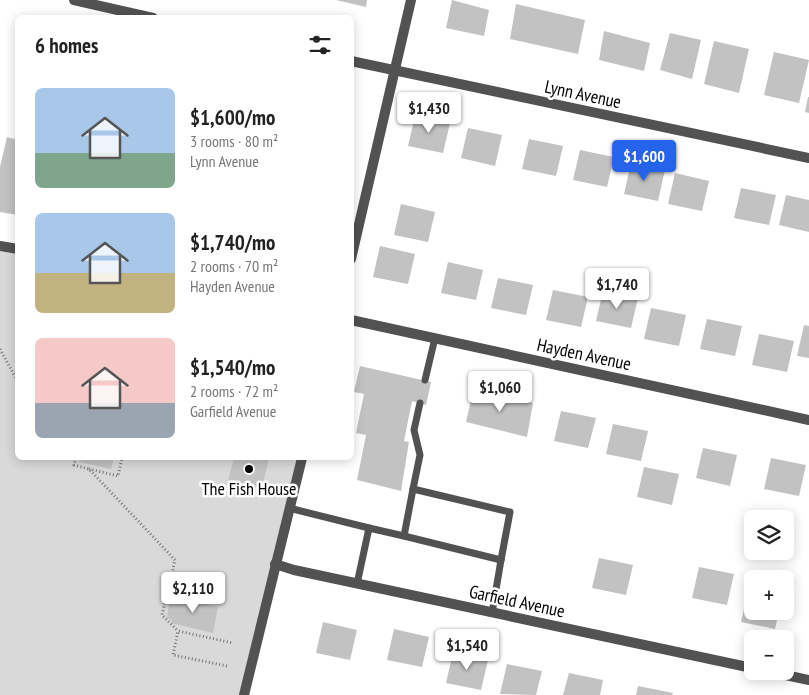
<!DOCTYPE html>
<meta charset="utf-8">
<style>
body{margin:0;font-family:"PT Sans Narrow",sans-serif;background:#f6f6f6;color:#222;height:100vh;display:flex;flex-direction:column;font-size:19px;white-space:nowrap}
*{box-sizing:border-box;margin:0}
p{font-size:16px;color:#767676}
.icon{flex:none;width:28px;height:28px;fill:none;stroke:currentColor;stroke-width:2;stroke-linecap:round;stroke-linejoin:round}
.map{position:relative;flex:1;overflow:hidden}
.panel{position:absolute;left:15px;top:15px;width:339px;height:445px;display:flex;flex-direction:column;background:#fff;border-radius:8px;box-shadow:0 2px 12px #0003}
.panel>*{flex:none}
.tools{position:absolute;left:744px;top:510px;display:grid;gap:10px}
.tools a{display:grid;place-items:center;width:50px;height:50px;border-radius:8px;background:#fff;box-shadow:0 2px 12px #0003;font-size:25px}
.price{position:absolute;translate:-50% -42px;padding:0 11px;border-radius:5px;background:#fff;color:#222;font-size:16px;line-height:32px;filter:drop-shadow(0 1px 2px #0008)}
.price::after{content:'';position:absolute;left:50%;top:30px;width:15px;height:11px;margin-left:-8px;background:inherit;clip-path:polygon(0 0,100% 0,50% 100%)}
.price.active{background:#2563eb;color:#fff}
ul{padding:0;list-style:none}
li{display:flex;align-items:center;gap:15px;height:125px;padding:0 20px}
li span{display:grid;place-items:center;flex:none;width:140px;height:100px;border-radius:8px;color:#555}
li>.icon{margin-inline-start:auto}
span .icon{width:60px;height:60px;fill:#fffc;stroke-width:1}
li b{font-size:21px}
h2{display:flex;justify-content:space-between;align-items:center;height:60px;padding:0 20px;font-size:21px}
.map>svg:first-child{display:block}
</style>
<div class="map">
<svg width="809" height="695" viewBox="0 0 809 695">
<rect width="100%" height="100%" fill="#fff"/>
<!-- green -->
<polygon fill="#d9d9d9" points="0,246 17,249 18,458 302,458 244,695 0,695"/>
<!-- building -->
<g fill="#c2c2c2">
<polygon points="336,0 367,0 366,7"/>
<polygon points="452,0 489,10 484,36 446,28"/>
<polygon points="516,4 585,20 578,54 510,39"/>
<polygon points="604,31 650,43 644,71 599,60"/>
<polygon points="670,33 701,40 692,79 660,70"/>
<polygon points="714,41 749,49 739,93 704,84"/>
<polygon points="774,52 809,60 799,103 764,95"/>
<polygon points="808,97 809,97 809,113 805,112"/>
<polygon points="415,116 450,123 443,153 408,146"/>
<polygon points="468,128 502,135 495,166 461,158"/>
<polygon points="7,137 18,140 18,215 0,212 0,167"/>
<polygon points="529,139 563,146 556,176 522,169"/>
<polygon points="580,150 614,157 607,187 573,180"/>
<polygon points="631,163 665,170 658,201 624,194"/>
<polygon points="675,173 709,181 702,211 668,204"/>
<polygon points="741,188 776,195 769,225 734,218"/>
<polygon points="786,195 809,200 809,232 779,225"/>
<polygon points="401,204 435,212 428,242 394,235"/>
<polygon points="380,246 415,254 408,284 373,277"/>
<polygon points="448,262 483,270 476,300 441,293"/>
<polygon points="498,278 533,285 526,315 491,308"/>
<polygon points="553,290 588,297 581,327 546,320"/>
<polygon points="603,291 638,298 631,328 596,321"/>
<polygon points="651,308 686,315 679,346 644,339"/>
<polygon points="707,319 742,326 735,356 700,349"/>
<polygon points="804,325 809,326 809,358 797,356"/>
<polygon points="759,334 794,341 787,372 752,365"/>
<polygon points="360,366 431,382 426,405 412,401 404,441 409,442 401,491 357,480 366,435 356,433 364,394 354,392"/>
<polygon points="473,391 533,403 527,437 466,422"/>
<polygon points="561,411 596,418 588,448 554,441"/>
<polygon points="613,424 648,431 641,461 606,454"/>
<polygon points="703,448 737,455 730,486 696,478"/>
<polygon points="80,458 114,458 111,469 79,462"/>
<polygon points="234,458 269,458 262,488 228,480"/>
<polygon points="771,458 806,465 799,496 764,489"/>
<polygon points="644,467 679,474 672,505 637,497"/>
<polygon points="599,558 633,565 626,595 592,588"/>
<polygon points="699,567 734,574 727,605 692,598"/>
<polygon points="748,591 752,592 752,611 779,611 775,629 741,622"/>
<polygon points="177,597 218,607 213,633 171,623 172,620 167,618 170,598 176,600"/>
<polygon points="323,622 357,630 350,660 316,653"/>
<polygon points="394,629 429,637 422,667 387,660"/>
<polygon points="453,652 488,660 481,690 446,683"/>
<polygon points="507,664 542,671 536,695 500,694"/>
<polygon points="569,673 603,680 600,695 563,695"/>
<polygon points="638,686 673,693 672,695 636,695"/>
</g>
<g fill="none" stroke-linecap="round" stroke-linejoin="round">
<!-- path -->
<g stroke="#747474" stroke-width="3" stroke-dasharray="1 2.5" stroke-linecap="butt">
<polyline points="0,349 18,382"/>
<polyline points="76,458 74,465 89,469 175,560 162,615 178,631"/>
<polyline points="89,469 118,476 122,458"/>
<polyline points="227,666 173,655 178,631 233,643"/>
</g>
<!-- lane -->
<g stroke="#525252" stroke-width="7">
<polyline points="425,380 435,338"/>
<polyline points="413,489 420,455 414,430 420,403"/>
<polyline points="289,508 369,528"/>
<polyline points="404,536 501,560 492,613"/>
<polyline points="357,584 369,528 404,536 413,489 510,512 501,560"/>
</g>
<!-- street -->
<g stroke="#525252" stroke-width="10">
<polyline points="74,0 153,18"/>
<polyline points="351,61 809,158"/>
<polyline points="0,246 18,249"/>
<polyline points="351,259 411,0"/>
<polyline points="351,320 809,420"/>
<polyline points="275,564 294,570 752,668"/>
<polyline points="767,671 809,680"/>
<polyline points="244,695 302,458"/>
</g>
</g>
<!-- markers -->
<circle fill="#000" stroke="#fff" stroke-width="2" cx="249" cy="469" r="5"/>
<g text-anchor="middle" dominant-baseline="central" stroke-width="5" stroke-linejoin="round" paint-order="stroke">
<!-- street labels -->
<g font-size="18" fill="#000" stroke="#fff">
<text transform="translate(583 94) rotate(12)">Lynn Avenue</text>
<text transform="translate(584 354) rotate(12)">Hayden Avenue</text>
<text transform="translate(517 601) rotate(12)">Garfield Avenue</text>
</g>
<!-- poi labels -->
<g font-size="18" fill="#000" stroke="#fff">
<text x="249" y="488">The Fish House</text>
</g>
</g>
</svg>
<div class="tools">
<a><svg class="icon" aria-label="layers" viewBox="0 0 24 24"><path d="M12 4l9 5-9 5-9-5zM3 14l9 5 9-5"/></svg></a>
<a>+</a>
<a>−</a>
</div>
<b class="price" style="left:429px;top:134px">$1,430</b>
<b class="price active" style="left:644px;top:182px">$1,600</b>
<b class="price" style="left:617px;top:310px">$1,740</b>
<b class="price" style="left:500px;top:413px">$1,060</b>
<b class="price" style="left:193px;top:614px">$2,110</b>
<b class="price" style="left:467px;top:671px">$1,540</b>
<section class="panel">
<h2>6 homes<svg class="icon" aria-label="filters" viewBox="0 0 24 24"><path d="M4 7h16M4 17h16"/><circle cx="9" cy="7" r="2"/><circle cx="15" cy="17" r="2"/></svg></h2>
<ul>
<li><span style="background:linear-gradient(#a9c7e8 65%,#7fa58c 0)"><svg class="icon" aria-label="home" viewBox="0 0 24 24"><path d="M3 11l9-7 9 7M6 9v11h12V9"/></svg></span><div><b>$1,600/mo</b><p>3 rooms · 80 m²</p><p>Lynn Avenue</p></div></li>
<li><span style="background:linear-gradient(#a9c7e8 60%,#c2b280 0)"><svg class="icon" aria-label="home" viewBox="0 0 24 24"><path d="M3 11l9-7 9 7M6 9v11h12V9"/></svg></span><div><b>$1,740/mo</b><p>2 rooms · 70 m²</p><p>Hayden Avenue</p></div></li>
<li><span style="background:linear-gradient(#f6c9c9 65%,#9aa5b1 0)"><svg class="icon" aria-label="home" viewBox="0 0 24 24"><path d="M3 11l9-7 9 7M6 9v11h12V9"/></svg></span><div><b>$1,540/mo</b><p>2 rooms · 72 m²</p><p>Garfield Avenue</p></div></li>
</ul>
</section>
</div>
